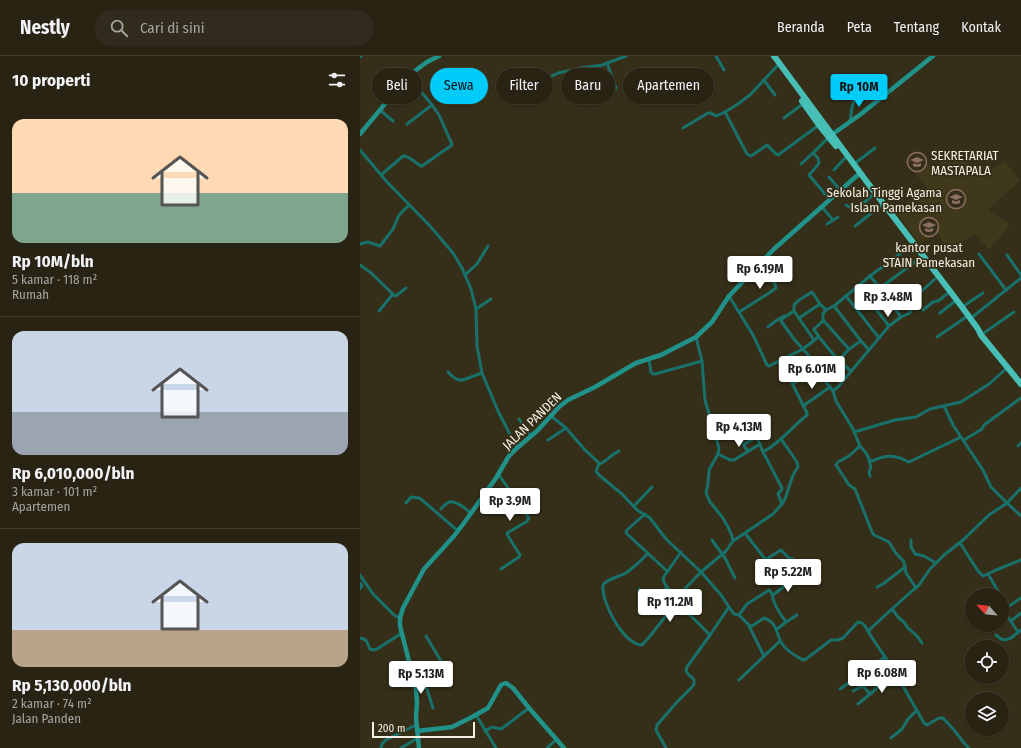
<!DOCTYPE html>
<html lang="id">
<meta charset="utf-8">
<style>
body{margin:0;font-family:"Fira Sans Condensed",sans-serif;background:#302b1c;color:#f1f3f6;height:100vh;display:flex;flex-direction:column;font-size:15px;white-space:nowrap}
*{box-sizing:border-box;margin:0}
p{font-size:13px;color:#a5a4a0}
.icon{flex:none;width:22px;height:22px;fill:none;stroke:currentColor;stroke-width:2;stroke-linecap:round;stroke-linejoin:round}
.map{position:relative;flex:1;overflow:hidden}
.panel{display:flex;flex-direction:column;background:#282313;width:360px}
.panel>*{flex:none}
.banner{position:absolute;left:12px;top:12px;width:380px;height:36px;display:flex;gap:8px}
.needle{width:26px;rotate:297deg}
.tools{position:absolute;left:605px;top:532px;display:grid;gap:8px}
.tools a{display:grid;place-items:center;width:44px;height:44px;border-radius:50%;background:#282313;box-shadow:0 1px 3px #0004,0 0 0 1px #444033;font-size:20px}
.scale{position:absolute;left:12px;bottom:10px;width:103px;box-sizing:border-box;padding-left:4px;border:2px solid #f3efe2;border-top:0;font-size:11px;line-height:14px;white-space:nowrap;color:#f3efe2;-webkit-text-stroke:3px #352f19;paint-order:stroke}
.price{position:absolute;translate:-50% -34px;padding:0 9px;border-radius:4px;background:#fff;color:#222;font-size:13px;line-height:26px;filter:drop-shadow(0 1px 2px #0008)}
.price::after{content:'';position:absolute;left:50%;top:24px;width:12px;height:9px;margin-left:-6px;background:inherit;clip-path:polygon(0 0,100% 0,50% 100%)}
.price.on{background:#01cbf9;color:#111}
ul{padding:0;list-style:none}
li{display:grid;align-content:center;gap:8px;height:212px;padding:0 12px}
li+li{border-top:1px solid #444033}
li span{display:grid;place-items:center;height:124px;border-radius:12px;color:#555}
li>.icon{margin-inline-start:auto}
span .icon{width:72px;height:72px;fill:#fffc;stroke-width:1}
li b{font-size:17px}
h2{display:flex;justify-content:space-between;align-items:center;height:48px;padding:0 12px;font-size:17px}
.pill{padding:0 14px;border-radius:18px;background:#282313;box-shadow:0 1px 3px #0004,0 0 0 1px #444033;font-size:14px;line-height:36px}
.pill.on{background:#01cbf9;color:#111}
header{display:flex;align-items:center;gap:24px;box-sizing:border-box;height:56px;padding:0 20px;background:#282313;border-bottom:1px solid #444033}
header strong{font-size:19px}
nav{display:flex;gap:22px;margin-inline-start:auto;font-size:14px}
.search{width:280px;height:36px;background:#302b1c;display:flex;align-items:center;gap:10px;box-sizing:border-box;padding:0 14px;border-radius:22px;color:#a5a4a0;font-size:15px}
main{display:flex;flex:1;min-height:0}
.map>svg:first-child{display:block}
</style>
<header>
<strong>Nestly</strong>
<div class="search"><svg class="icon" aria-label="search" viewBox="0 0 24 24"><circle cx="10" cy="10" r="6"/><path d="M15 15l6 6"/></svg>Cari di sini</div>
<nav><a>Beranda</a><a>Peta</a><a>Tentang</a><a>Kontak</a></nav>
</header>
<main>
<section class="panel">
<h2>10 properti<svg class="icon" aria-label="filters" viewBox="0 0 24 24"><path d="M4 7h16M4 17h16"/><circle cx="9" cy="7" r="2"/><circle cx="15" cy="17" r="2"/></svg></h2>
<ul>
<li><span style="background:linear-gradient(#ffd9b3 60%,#7fa58c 0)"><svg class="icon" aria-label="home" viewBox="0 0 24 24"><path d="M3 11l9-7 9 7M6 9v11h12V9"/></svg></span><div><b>Rp 10M/bln</b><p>5 kamar · 118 m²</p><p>Rumah</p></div></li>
<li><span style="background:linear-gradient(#c9d6e8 65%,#9aa5b1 0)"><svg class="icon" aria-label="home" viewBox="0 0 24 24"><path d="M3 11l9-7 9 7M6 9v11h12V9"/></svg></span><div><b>Rp 6,010,000/bln</b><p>3 kamar · 101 m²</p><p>Apartemen</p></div></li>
<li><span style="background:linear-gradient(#c9d6e8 70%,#b9a48a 0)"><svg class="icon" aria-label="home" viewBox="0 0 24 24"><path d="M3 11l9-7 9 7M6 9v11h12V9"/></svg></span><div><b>Rp 5,130,000/bln</b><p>2 kamar · 74 m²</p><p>Jalan Panden</p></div></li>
</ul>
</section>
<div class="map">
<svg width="661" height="692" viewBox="0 0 661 692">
<rect width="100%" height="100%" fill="#352f19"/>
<!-- built -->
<polygon fill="#40381a" points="558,94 571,113 599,96 616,121 634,111 645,106 660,124 628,154 650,169 629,194 615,177 589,195 577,177 559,188 536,155 567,131 544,105"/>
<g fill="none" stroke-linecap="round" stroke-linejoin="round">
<!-- street -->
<g stroke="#18716b" stroke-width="3">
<polyline points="356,0 364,14"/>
<polyline points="0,1 1,0"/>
<polyline points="247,7 256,32"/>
<polyline points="417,10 391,38 378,48 365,56 387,98 391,100 407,89 416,98 418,99 459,69"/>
<polyline points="404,24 415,39"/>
<polyline points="180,26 198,17 221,12 242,9 266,0"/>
<polyline points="20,54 33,65"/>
<polyline points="424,62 444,47"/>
<polyline points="490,66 492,51 497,36"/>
<polyline points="47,68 72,49"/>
<polyline points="323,72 348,57 351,57 356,60 365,56"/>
<polyline points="469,81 453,97 458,102 459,107 457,110 449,119 470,144"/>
<polyline points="0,94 27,126 70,170 93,197 102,212 111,233 116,253 117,290 122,317 138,355 157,392"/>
<polyline points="441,108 453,97"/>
<polyline points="494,108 515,92"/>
<polyline points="474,114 485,102"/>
<path d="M21,119L43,100C51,100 55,108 62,110L92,89L91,86L79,59L72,49L48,20"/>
<polyline points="469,121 481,135"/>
<polyline points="486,149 493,153 496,153 513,139"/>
<polyline points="462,151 473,164"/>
<polyline points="467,168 478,161"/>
<polyline points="495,170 523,148"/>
<polyline points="0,188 8,186 20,190 33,173 39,159 49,149"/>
<polyline points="619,198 646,234"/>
<polyline points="647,199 661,219"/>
<polyline points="0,209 10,216 35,240 37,239 46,232"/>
<polyline points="105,219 117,208 128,190"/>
<polyline points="510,220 520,232 541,261"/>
<polyline points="498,230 529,270"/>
<polyline points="520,232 563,200"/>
<polyline points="369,240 393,279 407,309 409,310 443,293 457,282 458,279 454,274 454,273 463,265 463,258 466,254 474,250 510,220 541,197 554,189"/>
<polyline points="486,240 519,282"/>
<polyline points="474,250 501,285 509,294"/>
<polyline points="602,251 623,237"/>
<polyline points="116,253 131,243"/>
<polyline points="563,254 573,246 578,245 587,238"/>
<polyline points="19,255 33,238"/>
<path d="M434,255L422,263L421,265L434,283L450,301L451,308L462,321L473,335L476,345L493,373L500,390L506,397L510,405H512C522,401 530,398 540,402C543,403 546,405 549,406L601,381"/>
<polyline points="379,256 409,237 416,232 415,228 398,209"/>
<polyline points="580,257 594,246"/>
<polyline points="439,262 460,248"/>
<polyline points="610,263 661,222"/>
<polyline points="463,264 489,293"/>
<path d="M408,271C413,267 418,262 425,260"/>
<polyline points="621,279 654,256"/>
<polyline points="458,280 479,305 491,315"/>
<polyline points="577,281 606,261"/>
<polyline points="454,284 434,255 434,249 439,244 452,236 460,248 466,254"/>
<polyline points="289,304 291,316 293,318 295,318 342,305"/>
<path d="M88,316C92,320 96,325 103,324L122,317"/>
<polyline points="462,321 473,311 489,293 501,285"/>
<polyline points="433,328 455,313"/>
<polyline points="473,335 478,331 519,282 529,270 541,261 550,257 552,244 575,223"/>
<polyline points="443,350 470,331"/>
<polyline points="584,350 593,369 623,414 631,431 647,447 661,460"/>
<path d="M191,360L206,372L225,394L238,406L239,408L236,415L239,419L262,438L277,454L290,462L306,483L341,516L361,539L369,551L350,579L327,611C324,618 331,619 334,624V628L332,631L317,646L297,669L296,674L306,692"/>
<polyline points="159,363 171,380"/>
<polyline points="494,376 535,364 556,361 570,353 601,346 629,328 647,312"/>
<polyline points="421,383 437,406 438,411 433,419 425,443 422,448"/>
<polyline points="188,384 206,372"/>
<polyline points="604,384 622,373 624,369 661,342"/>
<polyline points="500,390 489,400 478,406 476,409 489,429 495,433 512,476 514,479 529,486 535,496 544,506 546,517 556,532"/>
<polyline points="658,390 661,387"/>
<polyline points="388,395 384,390 384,388 397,381"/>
<path d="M403,396C420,387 432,371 447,359V357L421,305"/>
<polyline points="358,398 370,404 374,404 400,388"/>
<polyline points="509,404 511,411 509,416 510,420"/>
<path d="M239,408C247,406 251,398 259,395"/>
<polyline points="139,419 169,462 166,466 147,477 148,480 160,499 159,501 141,513"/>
<polyline points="129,433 140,443"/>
<polyline points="46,447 51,441 59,442 62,444 98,475"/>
<polyline points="274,450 292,431"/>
<path d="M81,453C83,451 86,447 89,446C96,444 106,453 111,457"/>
<polyline points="285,458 268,473 266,476 266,477 307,515"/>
<polyline points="352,484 365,502 375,522"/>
<polyline points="551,484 551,491 555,498 564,500 576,507"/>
<polyline points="373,485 413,458 422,448 418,438 422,433 422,432 403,396 393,372"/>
<polyline points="600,487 618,515 623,520 636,514 661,504"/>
<path d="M321,496L303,522C304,530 311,537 319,539L341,516L366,495L373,485L372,480L369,473L363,462L350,446L346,437L348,428L349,414L358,398L359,392L345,344L342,305L336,281"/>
<path d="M288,497C281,505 274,511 266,517C259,521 248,522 243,529C241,546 263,588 282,589L290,580L313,551L316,549L328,557L350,579"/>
<polyline points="405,504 421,494 429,502 433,503"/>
<polyline points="628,518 638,535 639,539"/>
<polyline points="0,519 13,538 34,559 40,562"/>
<polyline points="0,527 2,530 0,533"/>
<polyline points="517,531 523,528 545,511"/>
<polyline points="279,533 292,548 295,549 297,547 307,531"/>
<path d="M412,539C414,549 420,558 426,566L437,559"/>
<polyline points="369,551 374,558 379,559 387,548 409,534 410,535 412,538 413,539 426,529 427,526 425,523 408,507 385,477"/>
<polyline points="642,552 658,576"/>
<polyline points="532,553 539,562 545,567 547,571 557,580 562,587"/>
<polyline points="642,555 661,542"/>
<path d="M379,559L390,570H392L404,562C418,566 416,580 423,589C428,596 436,600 443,604L446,603L471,584H478L483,582L498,566C504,566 506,572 509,577"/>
<polyline points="651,565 661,557"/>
<polyline points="389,570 404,600"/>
<polyline points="417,573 426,566"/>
<polyline points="636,579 641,583 645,584 651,582 661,574"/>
<polyline points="0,582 6,584 10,593 13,594 17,593 42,577"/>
<polyline points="63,621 73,652"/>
<polyline points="379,624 420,585"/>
<polyline points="54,625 75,616 84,612 84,610 66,580"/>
<polyline points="480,633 525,601"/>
<polyline points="493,635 503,630 510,638"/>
<polyline points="498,648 515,634 533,614"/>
<polyline points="116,659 136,692"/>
<polyline points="125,675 132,671 141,673 169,652"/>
<polyline points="531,682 542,673 548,663 557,654"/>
<polyline points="21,692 22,688 26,684 56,669"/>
<polyline points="41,692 58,682"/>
<polyline points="187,692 197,683"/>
<polyline points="609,692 604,687 594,674 583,662 579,662 567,669 564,667 544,632 525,601 509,577 509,574 543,543 559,529 570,513 584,499 603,484 629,459 647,447 661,432"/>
</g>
<!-- secondary -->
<g stroke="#20928a" stroke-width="4.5">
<polyline points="0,78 48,20 67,6 79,0"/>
<polyline points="470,80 501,58 573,0"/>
<polyline points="57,675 92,671 112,661 128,652 141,629 146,627 153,632 169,652 204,692"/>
<polyline points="59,692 56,662 57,647 56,633 40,570 40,562 43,552 64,513 94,480 104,467 136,422 149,400 157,392 177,375 199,351 208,344 235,331 276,307 301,299 336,281 352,266 369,240 414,193 500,117"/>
</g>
<!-- highway -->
<g stroke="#47bfb6" stroke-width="6">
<polyline points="414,0 507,126 602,251 618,273 621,279 661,328"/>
<polyline points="442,45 459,69 476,90"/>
</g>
</g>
<!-- icons -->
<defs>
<g id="university-ring" transform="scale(1)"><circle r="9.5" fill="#352f19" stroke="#8d6e63" stroke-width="1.5"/><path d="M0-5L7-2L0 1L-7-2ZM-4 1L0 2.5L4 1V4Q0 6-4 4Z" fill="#8d6e63"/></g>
</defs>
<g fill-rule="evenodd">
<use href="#university-ring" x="557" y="106"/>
<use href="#university-ring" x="596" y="143"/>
<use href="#university-ring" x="569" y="171"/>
</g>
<g text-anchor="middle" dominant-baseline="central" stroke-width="3.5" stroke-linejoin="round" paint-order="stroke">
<!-- poi labels -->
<g font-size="13" fill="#f3efe2" stroke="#352f19" text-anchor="start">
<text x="571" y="99">SEKRETARIAT<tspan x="571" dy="15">MASTAPALA</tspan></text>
<text x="582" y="136" text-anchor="end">Sekolah Tinggi Agama<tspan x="582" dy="15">Islam Pamekasan</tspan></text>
<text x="569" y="191" text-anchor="middle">kantor pusat<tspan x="569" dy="15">STAIN Pamekasan</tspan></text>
</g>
<!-- street labels -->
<g font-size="13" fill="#f3efe2" stroke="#352f19">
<text transform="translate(172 365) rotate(-44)">JALAN PANDEN</text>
</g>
</g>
</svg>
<div class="tools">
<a><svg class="needle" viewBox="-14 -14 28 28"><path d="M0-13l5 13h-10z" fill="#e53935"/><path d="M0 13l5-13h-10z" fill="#a5a4a0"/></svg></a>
<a><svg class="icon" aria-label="locate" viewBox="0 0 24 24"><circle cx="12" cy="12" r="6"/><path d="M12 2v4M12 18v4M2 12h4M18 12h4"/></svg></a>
<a><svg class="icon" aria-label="layers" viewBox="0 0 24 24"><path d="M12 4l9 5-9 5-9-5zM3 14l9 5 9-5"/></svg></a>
</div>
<div class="scale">200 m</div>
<b class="price on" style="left:499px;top:52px">Rp 10M</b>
<b class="price" style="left:400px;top:234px">Rp 6.19M</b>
<b class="price" style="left:528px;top:262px">Rp 3.48M</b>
<b class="price" style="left:452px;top:334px">Rp 6.01M</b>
<b class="price" style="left:379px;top:392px">Rp 4.13M</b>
<b class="price" style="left:150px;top:466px">Rp 3.9M</b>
<b class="price" style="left:428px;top:537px">Rp 5.22M</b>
<b class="price" style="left:310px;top:567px">Rp 11.2M</b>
<b class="price" style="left:522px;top:638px">Rp 6.08M</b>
<b class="price" style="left:61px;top:639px">Rp 5.13M</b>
<div class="banner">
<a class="pill">Beli</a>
<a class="pill on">Sewa</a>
<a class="pill">Filter</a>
<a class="pill">Baru</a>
<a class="pill">Apartemen</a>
</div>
</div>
</main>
